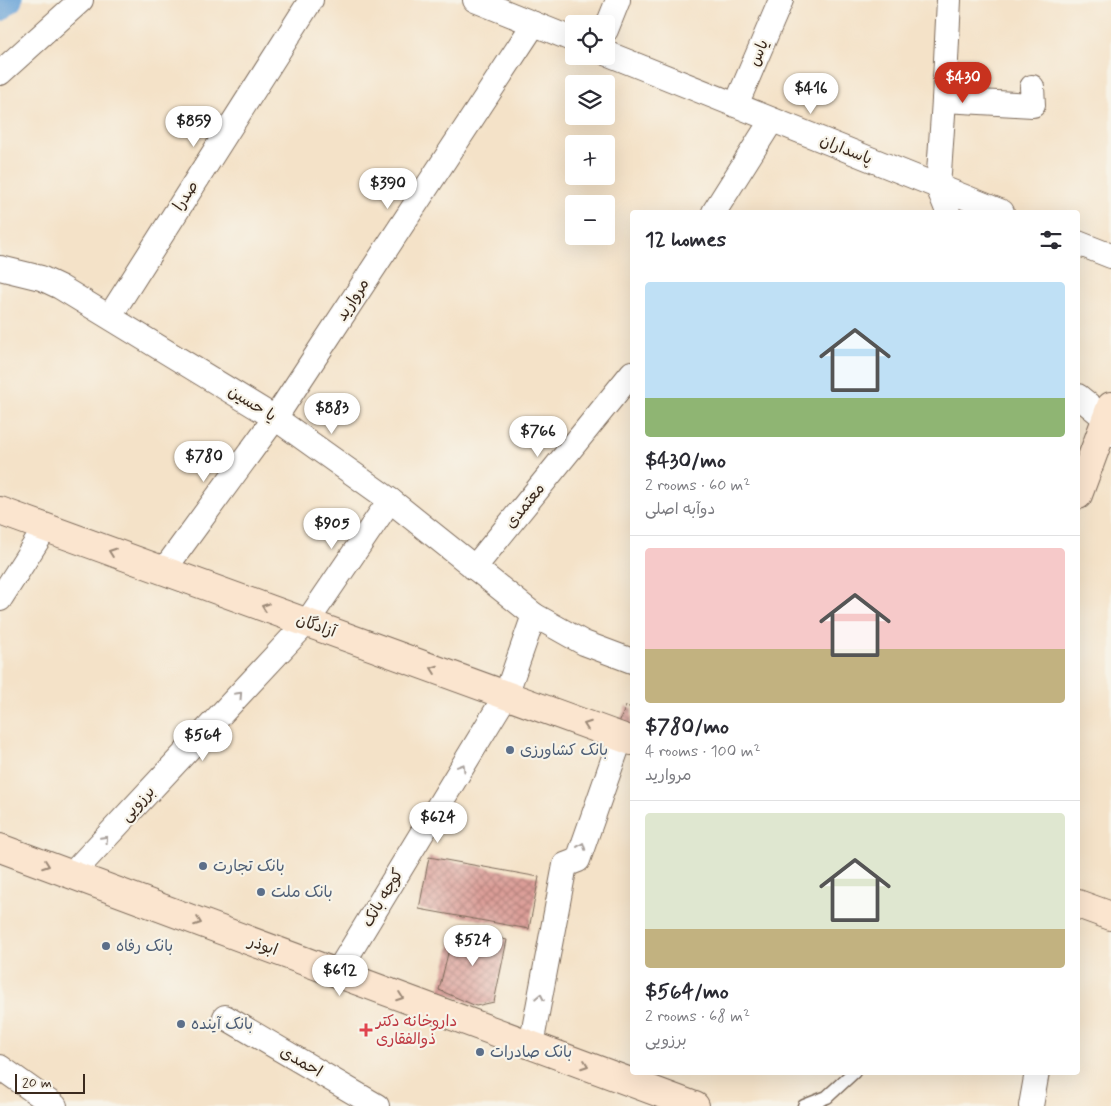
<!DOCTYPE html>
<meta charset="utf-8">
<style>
body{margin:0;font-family:Mynerve,"Playpen Sans Arabic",sans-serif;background:#f2f2f3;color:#2b2b33;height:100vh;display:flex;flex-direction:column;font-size:19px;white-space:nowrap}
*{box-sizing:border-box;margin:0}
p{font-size:16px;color:#7c7c81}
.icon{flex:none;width:28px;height:28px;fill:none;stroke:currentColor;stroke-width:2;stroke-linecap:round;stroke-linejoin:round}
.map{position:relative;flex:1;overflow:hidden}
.side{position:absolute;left:630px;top:210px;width:450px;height:865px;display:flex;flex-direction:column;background:#fff;border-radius:5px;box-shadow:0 5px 20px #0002}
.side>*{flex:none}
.controls{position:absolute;left:565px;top:15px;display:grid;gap:10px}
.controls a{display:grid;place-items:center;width:50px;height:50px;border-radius:5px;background:#fff;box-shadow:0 5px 20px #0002;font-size:25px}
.scale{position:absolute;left:15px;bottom:12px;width:70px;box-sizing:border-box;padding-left:5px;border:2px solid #3b2a1e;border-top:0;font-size:14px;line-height:18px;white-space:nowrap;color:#3b2a1e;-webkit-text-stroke:4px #f7f3e8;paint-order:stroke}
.price{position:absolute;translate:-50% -42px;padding:0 11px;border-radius:18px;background:#fff;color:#222;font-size:16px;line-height:32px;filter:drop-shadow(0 1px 2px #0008)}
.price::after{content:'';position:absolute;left:50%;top:30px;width:15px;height:11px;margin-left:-8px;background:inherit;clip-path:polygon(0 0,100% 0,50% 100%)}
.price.on{background:#c8321e;color:#fff}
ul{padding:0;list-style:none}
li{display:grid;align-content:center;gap:10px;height:265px;padding:0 15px}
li+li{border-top:1px solid #e1e1e2}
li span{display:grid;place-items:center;height:155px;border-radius:5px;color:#555}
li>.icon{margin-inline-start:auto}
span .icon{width:90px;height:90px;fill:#fffc;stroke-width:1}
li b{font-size:21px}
h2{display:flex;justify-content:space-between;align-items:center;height:60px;padding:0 15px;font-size:21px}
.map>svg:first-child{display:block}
</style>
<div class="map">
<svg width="1111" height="1106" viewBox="0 0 1111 1106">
<defs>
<pattern id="building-cross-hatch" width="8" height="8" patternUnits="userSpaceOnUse" patternTransform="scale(1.25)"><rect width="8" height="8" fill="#db9e98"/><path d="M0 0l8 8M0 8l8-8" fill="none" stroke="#b3817b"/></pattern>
</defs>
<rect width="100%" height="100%" fill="#f7f3e8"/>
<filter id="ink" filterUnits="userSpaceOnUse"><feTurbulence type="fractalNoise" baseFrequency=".02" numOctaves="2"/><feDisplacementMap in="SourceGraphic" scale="10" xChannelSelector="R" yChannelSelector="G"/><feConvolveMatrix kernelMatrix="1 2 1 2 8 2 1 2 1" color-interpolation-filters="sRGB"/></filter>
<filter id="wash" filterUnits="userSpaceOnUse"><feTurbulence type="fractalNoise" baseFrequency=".0096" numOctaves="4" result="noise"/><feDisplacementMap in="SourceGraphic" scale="20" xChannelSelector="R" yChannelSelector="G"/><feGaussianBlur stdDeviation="1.12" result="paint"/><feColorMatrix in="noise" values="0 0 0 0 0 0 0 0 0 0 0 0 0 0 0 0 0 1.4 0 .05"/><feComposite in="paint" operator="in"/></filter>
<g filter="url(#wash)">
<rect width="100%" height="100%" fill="#f4e2c8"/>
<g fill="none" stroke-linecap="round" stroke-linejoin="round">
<!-- canal -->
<polyline stroke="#67a3d8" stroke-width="25" points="0,9 10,0"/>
</g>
<g id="blocks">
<!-- building -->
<g fill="url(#building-cross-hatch)">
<polygon points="626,706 632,708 632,724 630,729 618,725"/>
<polygon points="429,857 539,877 529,929 419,909"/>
<polygon points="454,929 507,940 494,1002 476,1006 439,990"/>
</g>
</g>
</g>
<g filter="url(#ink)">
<use href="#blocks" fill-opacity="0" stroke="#7c6a5a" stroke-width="1"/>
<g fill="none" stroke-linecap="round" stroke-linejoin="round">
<!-- lane casing -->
<g stroke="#7c6a5a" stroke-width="15">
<polyline id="lane" points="804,1106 827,1097 854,1072"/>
</g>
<!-- street casing -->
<g stroke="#7c6a5a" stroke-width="26">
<g id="street">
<polyline points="475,0 574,40"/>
<polyline points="606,30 618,0"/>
<polyline points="606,53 1002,212"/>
<polyline points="0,73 81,0"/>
<polyline points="944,100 1033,105 1032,87"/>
<polyline points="736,105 781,0"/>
<polyline points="714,212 772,120"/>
<polyline points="948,212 938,187 944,100 949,0"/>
<polyline points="1078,243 1111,256"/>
<polyline points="0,268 41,278 60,287 275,418 390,500 534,615 506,695 337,973"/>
<polyline points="110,316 311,0"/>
<polyline points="1078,396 1106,419 1111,435"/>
<polyline points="474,568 632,373"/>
<polyline points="164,570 275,418 534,24"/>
<polyline points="0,599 46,527"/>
<polyline points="534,615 584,643 632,661"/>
<polyline points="71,875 307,622 390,500"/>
<polyline points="225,1017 377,1106"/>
<polyline points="531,1045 565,865 578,860 621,737"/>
<polyline points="0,1067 55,1106"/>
<polyline points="1031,1106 1037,1072"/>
</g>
</g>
<!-- secondary casing -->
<g stroke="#7c6a5a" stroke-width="30">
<g id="secondary">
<polyline points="1078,495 1111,406"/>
<polyline points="0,511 632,741"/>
<polyline points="0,848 695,1106"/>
<polyline points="1078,904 1111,916"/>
</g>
</g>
<!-- lane -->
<use href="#lane" stroke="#fff" stroke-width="12"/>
<!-- street -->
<use href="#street" stroke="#fff" stroke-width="24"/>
<!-- secondary -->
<use href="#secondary" stroke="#fbe5cf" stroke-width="28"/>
</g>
<!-- one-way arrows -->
<defs><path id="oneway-chevron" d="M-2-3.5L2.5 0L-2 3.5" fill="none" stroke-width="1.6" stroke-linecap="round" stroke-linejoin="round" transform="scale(1.25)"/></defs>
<g stroke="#9b8876">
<use href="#oneway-chevron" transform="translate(112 552) rotate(-160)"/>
<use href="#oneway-chevron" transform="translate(265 607) rotate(-160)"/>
<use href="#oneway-chevron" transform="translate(434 669) rotate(-160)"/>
<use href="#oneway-chevron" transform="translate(587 725) rotate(-160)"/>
<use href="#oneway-chevron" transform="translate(46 865) rotate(20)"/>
<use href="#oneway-chevron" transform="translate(198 922) rotate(20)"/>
<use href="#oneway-chevron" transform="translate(400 997) rotate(20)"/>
<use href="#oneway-chevron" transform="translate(585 1065) rotate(20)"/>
</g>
<g stroke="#a79f9a">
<use href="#oneway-chevron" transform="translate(239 695) rotate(-47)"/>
<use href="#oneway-chevron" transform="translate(462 767) rotate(-59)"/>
<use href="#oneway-chevron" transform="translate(105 839) rotate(-47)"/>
<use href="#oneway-chevron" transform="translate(582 846) rotate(-70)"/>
<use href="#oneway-chevron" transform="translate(540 997) rotate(-79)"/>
</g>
</g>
<!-- markers -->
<g fill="#5c6f8a" stroke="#f7f3e8" stroke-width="2">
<circle cx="510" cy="750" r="5"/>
<circle cx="203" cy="866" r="5"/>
<circle cx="261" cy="892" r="5"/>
<circle cx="106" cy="946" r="5"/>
<circle cx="181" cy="1024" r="5"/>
<circle cx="480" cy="1052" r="5"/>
</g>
<path fill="#e0444e" stroke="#f7f3e8" stroke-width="2" d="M363.5 1022.5h5v5h5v5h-5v5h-5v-5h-5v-5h5z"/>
<g text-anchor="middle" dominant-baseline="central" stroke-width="4.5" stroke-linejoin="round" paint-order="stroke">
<!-- street labels -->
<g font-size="16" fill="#3b2a1e" stroke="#f7f3e8">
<text transform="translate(759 53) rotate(-67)">یاس</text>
<text transform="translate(846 150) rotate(22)">پاسداران</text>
<text transform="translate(186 196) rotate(-57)">صدرا</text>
<text transform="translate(353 300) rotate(-57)">مروارید</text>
<text transform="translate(252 404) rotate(32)">یا حسین</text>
<text transform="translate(525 506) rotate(-51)">معتمدی</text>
<text transform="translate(316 626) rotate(20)">آزادگان</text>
<text transform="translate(138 804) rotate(-47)">برزویی</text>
<text transform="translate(383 898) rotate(-59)">کوچه بانک</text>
<text transform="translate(263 946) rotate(20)">ابوذر</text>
<text transform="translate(301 1062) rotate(30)">احمدی</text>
</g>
<!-- service labels -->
<g font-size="16" fill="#4e5e75" stroke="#f7f3e8" text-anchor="start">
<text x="520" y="750">بانک کشاورزی</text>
<text x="213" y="866">بانک تجارت</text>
<text x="271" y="892">بانک ملت</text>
<text x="116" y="946">بانک رفاه</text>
<text x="191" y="1024">بانک آینده</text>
<text x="490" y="1052">بانک صادرات</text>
</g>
<!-- health labels -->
<g font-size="16" fill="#be3a42" stroke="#f7f3e8" text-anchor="start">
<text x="376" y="1021">داروخانه دکتر<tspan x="376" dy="18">ذوالفقاری</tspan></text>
</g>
</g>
</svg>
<div class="controls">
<a><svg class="icon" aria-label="locate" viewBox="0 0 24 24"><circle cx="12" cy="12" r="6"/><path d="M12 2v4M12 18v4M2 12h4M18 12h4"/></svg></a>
<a><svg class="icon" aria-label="layers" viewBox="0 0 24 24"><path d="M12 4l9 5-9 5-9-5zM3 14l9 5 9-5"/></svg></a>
<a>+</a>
<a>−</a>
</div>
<div class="scale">20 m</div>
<b class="price on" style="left:963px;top:104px">$430</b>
<b class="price" style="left:811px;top:115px">$416</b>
<b class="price" style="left:194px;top:148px">$859</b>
<b class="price" style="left:388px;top:210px">$390</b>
<b class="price" style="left:332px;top:435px">$883</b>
<b class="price" style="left:538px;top:458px">$766</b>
<b class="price" style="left:204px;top:483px">$780</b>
<b class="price" style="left:332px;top:550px">$905</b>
<b class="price" style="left:203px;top:762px">$564</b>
<b class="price" style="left:438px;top:844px">$624</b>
<b class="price" style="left:473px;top:967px">$524</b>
<b class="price" style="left:340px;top:997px">$612</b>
<section class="side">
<h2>12 homes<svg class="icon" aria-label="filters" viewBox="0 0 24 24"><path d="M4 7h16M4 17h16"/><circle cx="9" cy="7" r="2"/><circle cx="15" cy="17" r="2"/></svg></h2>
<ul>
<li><span style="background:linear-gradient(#bfe0f5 75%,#8fb573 0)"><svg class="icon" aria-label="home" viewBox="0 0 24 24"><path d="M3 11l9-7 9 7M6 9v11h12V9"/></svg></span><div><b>$430/mo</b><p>2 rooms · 60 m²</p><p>دوآبه اصلی</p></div></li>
<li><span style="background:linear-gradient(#f6c9c9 65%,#c2b280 0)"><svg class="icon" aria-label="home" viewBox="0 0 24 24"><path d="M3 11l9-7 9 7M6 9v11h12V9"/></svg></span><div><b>$780/mo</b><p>4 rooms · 100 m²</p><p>مروارید</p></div></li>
<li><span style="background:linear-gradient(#dfe7d0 75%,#c2b280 0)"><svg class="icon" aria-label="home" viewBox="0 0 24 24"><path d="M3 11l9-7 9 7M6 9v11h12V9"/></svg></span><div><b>$564/mo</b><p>2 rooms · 68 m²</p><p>برزویی</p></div></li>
</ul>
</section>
</div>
